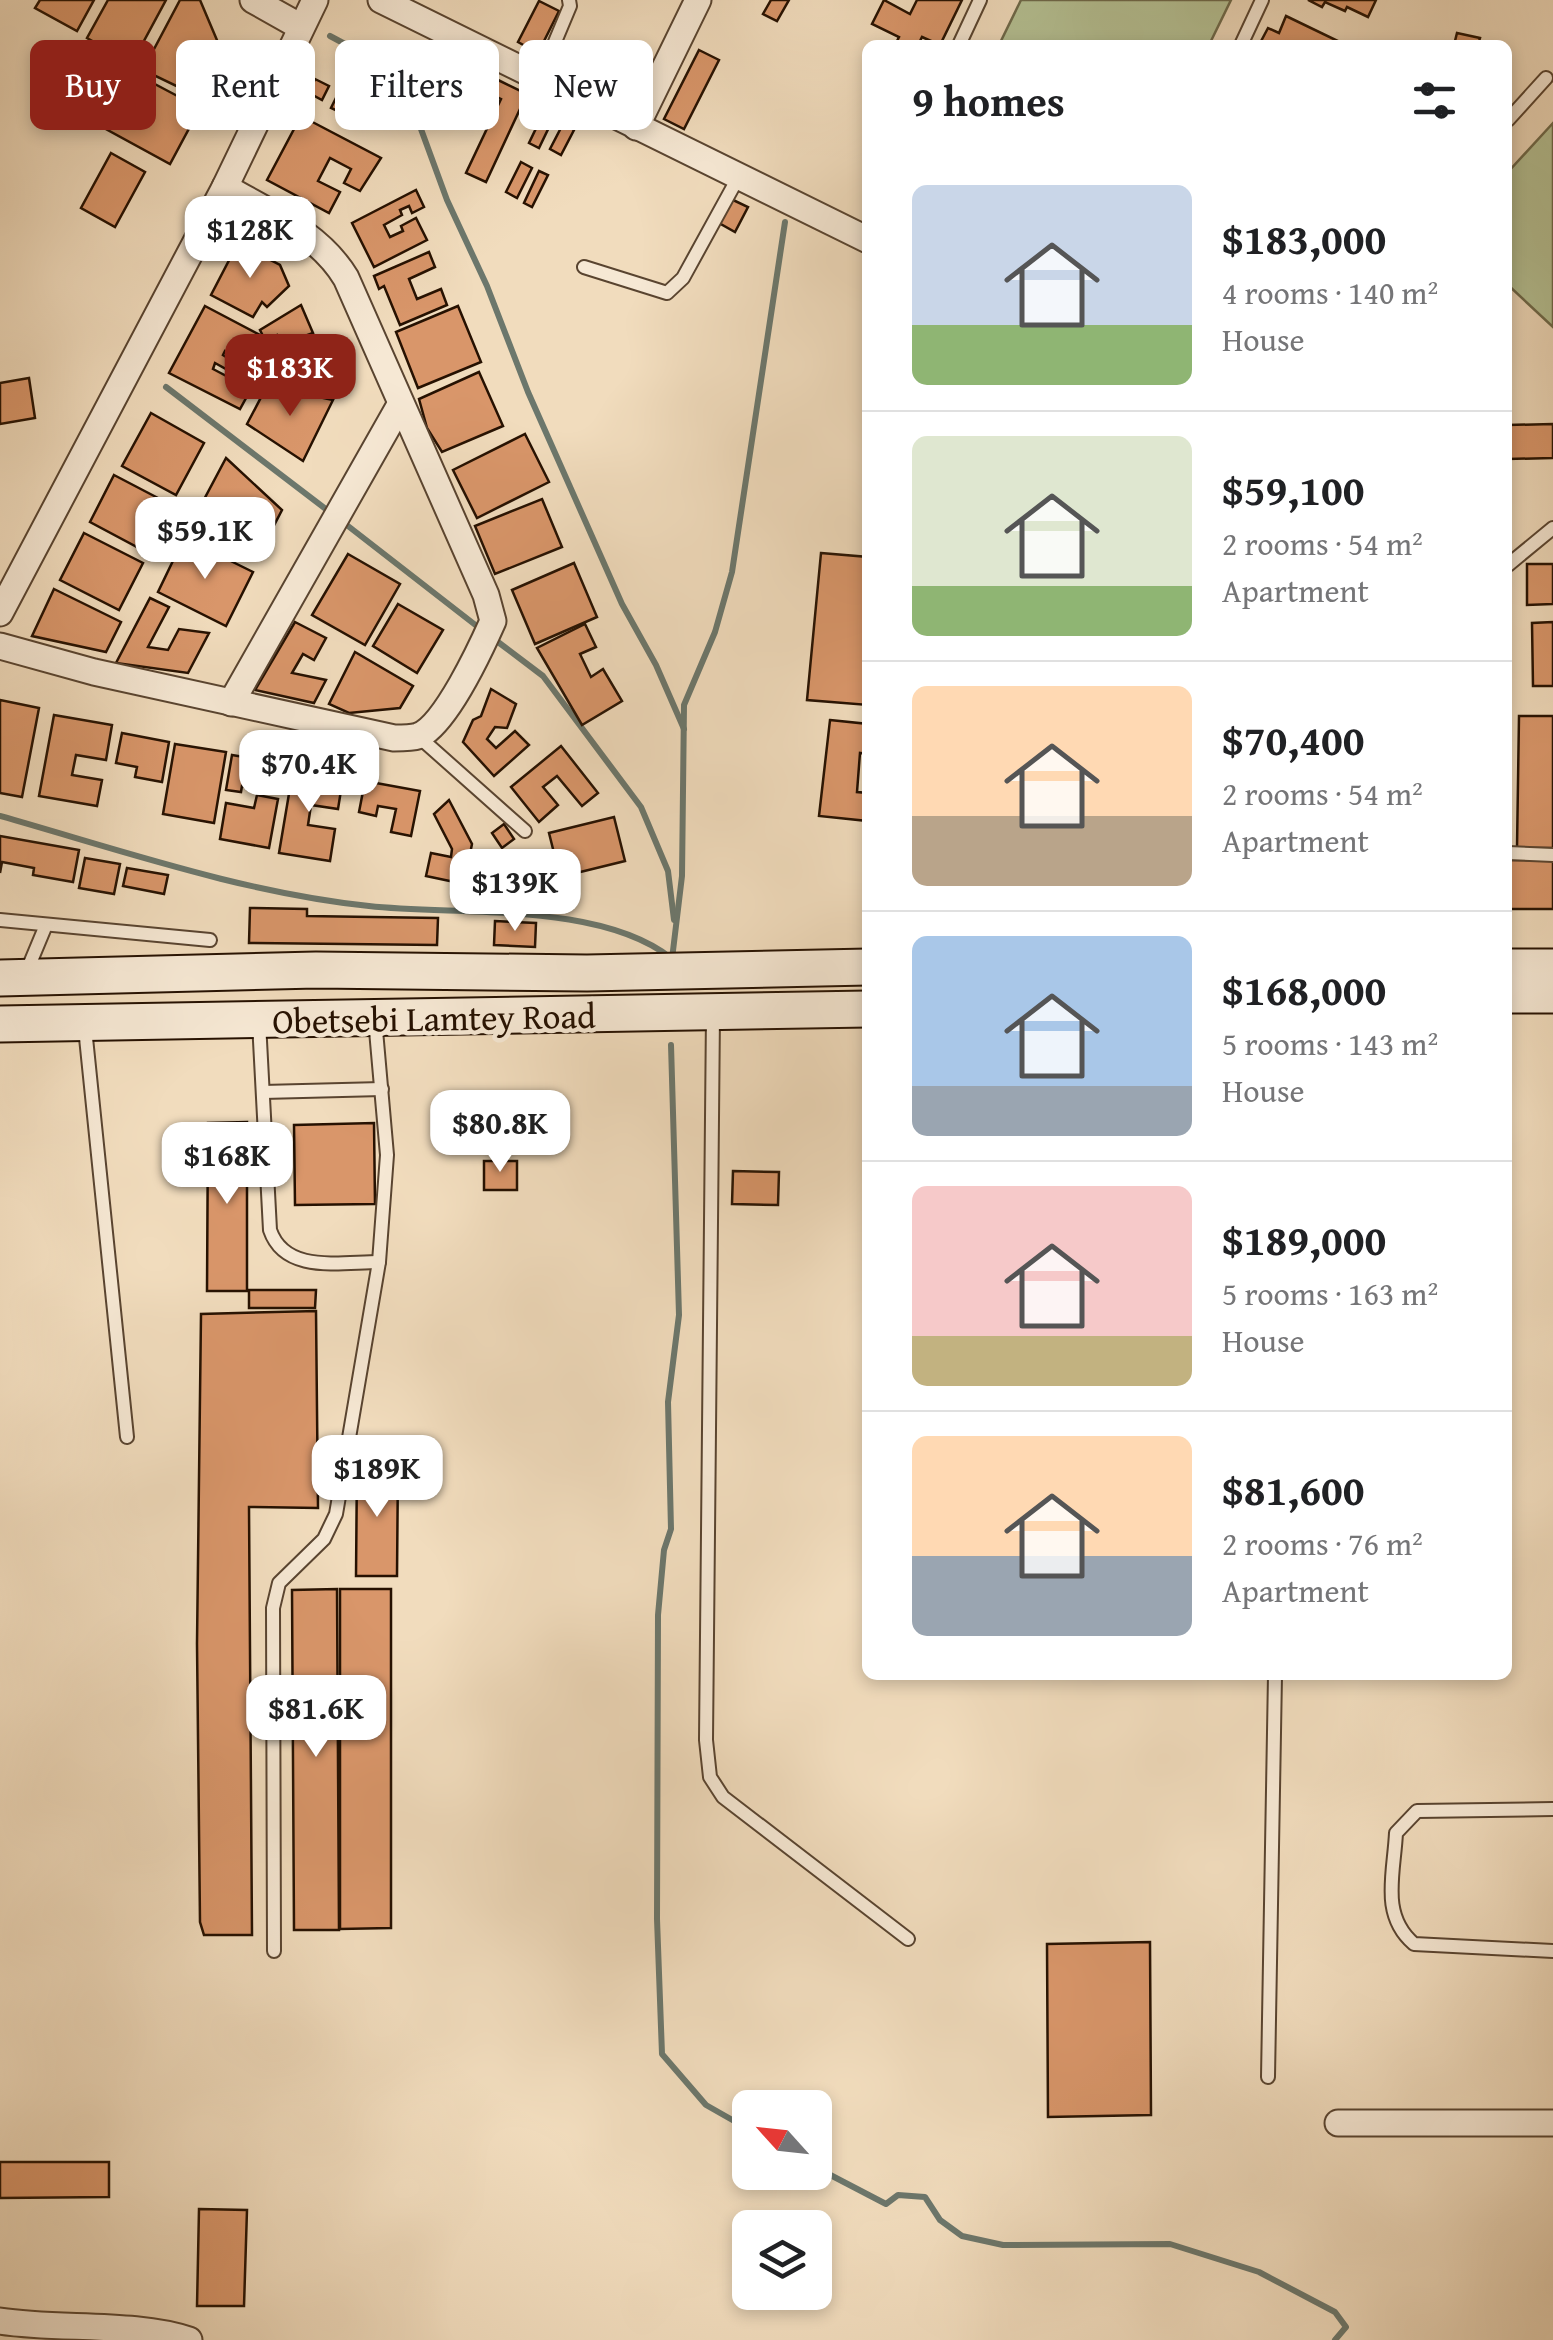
<!DOCTYPE html>
<meta charset="utf-8">
<style>
body{margin:0;font-family:"Gentium Book Plus",serif;background:#f6f6f6;color:#202124;height:100vh;display:flex;flex-direction:column;font-size:38px;white-space:nowrap}
*{box-sizing:border-box;margin:0}
p{font-size:32px;color:#757577}
.icon{flex:none;width:55px;height:55px;fill:none;stroke:currentColor;stroke-width:2;stroke-linecap:round;stroke-linejoin:round}
.map{position:relative;flex:1;overflow:hidden}
.panel{position:absolute;left:862px;top:40px;width:650px;height:1640px;display:flex;flex-direction:column;background:#fff;border-radius:15px;box-shadow:0 5px 15px #0003}
.panel>*{flex:none}
.guide{position:absolute;left:30px;top:40px;width:682px;height:90px;display:flex;gap:20px}
.needle{width:65px;rotate:297deg}
.tools{position:absolute;left:732px;top:2090px;display:grid;gap:20px}
.tools a{display:grid;place-items:center;width:100px;height:100px;border-radius:15px;background:#fff;box-shadow:0 5px 15px #0003;font-size:50px}
.price{position:absolute;translate:-50% -85px;padding:0 22px;border-radius:20px;background:#fff;color:#222;font-size:32px;line-height:65px;filter:drop-shadow(0 2px 5px #0008)}
.price::after{content:'';position:absolute;left:50%;top:60px;width:30px;height:22px;margin-left:-15px;background:inherit;clip-path:polygon(0 0,100% 0,50% 100%)}
.price.active{background:#8f2418;color:#fff}
ul{padding:0;list-style:none}
li{display:flex;align-items:center;gap:30px;height:250px;padding:0 50px}
li+li{border-top:2px solid #e0e0e0}
li span{display:grid;place-items:center;flex:none;width:280px;height:200px;border-radius:15px;color:#555}
li>.icon{margin-inline-start:auto}
span .icon{width:120px;height:120px;fill:#fffc;stroke-width:1}
li b{font-size:42px}
h2{display:flex;justify-content:space-between;align-items:center;height:120px;padding:0 50px;font-size:42px}
.pill{padding:0 35px;border-radius:15px;background:#fff;box-shadow:0 5px 15px #0003;font-size:35px;line-height:90px}
.pill.active{background:#8f2418;color:#fff}
.map>svg:first-child{display:block}
</style>
<div class="map">
<svg width="1553" height="2340" viewBox="0 0 1553 2340">
<rect width="100%" height="100%" fill="#f1dcbd"/>
<filter id="stains"><feTurbulence type="fractalNoise" baseFrequency=".002" numOctaves="4"/><feColorMatrix values="0 0 0 0 .2 0 0 0 0 .09 0 0 0 0 .02 0 0 0 .5 -.17"/></filter>
<radialGradient id="worn" r=".72"><stop offset=".6" stop-color="#630" stop-opacity="0"/><stop offset="1" stop-color="#630" stop-opacity=".3"/></radialGradient>
<!-- green -->
<g fill="#b5c295" stroke="#6e6a4b" stroke-width="2.5">
<polygon points="1021,0 1231,0 1209,45 999,45"/>
<polygon points="1553,123 1553,327 1508,285 1508,172"/>
</g>
<g fill="none" stroke-linecap="round" stroke-linejoin="round">
<!-- stream -->
<g stroke="#6c776c" stroke-width="6">
<polyline points="330,36 375,60 414,110 447,200 487,286 528,392 622,604 656,665 684,729"/>
<polyline points="166,387 331,513"/>
<polyline points="348,526 478,627"/>
<polyline points="498,642 543,676 641,807 668,871 674,920"/>
<path d="M0,816C120,850 244,893 369,906C457,916 598,901 671,958"/>
<polyline points="672,959 682,876 684,705 715,632 732,572 785,222"/>
<polyline points="671,1045 679,1315 668,1402 671,1529 664,1550 658,1615 657,1919 662,2054 706,2105 750,2130"/>
<polyline points="815,2167 886,2204 898,2195 925,2197 940,2220 962,2236 1003,2245 1170,2244 1259,2272 1335,2312 1346,2327 1335,2340"/>
</g>
</g>
<!-- building -->
<g fill="#d9966a" stroke="#261101" stroke-width="2.5">
<polygon points="40,0 94,0 77,31 35,8"/>
<polygon points="108,0 166,0 132,63 87,38"/>
<polygon points="180,0 200,0 233,78 220,107 143,70"/>
<polygon points="771,0 789,0 777,21 763,14"/>
<polygon points="884,0 910,14 917,0 962,0 940,45 922,37 918,45 895,45 899,37 872,24"/>
<polygon points="1308,0 1376,0 1368,17 1347,7 1345,11 1325,2 1322,7"/>
<polygon points="539,1 559,11 538,53 518,42"/>
<polygon points="1286,16 1340,42 1338,45 1259,45 1268,28 1279,33"/>
<polygon points="1457,33 1480,38 1478,45 1454,45"/>
<polygon points="699,50 719,60 684,129 664,119"/>
<polygon points="444,54 459,61 455,69 450,67 446,77 456,82 453,89 424,78 433,58 441,61"/>
<polygon points="91,60 121,74 101,115 71,101"/>
<polygon points="352,66 366,73 344,114 331,108"/>
<polygon points="134,73 200,108 170,164 104,128"/>
<polygon points="315,79 329,86 322,100 309,93"/>
<polygon points="496,79 527,94 486,182 466,173 501,99 489,93"/>
<polygon points="301,116 381,158 360,191 344,183 351,169 330,158 318,181 340,192 329,213 267,180"/>
<polygon points="542,116 552,121 539,148 529,143"/>
<polygon points="563,124 574,130 561,155 550,149"/>
<polygon points="111,153 145,172 115,227 81,208"/>
<polygon points="521,162 532,168 517,198 506,192"/>
<polygon points="539,171 548,175 532,207 524,203"/>
<polygon points="416,190 424,207 412,213 409,206 400,210 402,215 384,225 390,237 403,231 401,226 416,218 427,240 374,267 352,223"/>
<polygon points="731,199 748,207 735,232 719,223"/>
<polygon points="238,243 280,265 289,286 267,307 262,302 253,317 211,295"/>
<polygon points="429,252 435,267 409,279 417,299 441,289 447,305 400,325 384,286 379,289 374,276"/>
<polygon points="301,305 313,333 302,337 308,350 318,345 333,378 268,372 266,355 277,356 277,361 287,356 277,335 266,342 260,330"/>
<polygon points="205,306 262,336 247,363 225,351 223,355 231,360 226,369 215,363 213,369 251,389 240,409 169,373"/>
<polygon points="458,306 481,362 418,388 396,332"/>
<polygon points="479,372 503,426 442,452 427,428 419,399"/>
<polygon points="29,378 35,418 0,424 0,383"/>
<polygon points="267,386 333,400 303,461 247,424"/>
<polygon points="151,413 204,443 176,495 122,466"/>
<polygon points="1553,424 1553,458 1508,459 1508,425"/>
<polygon points="525,434 549,482 477,518 453,470"/>
<polygon points="226,458 282,510 257,558 191,524"/>
<polygon points="114,475 177,508 152,555 90,522"/>
<polygon points="542,499 562,547 495,574 475,526"/>
<polygon points="84,533 143,563 119,610 60,580"/>
<polygon points="184,538 253,572 226,626 158,592"/>
<polygon points="821,553 868,557 868,705 807,700"/>
<polygon points="348,554 400,584 365,645 312,615"/>
<polygon points="574,563 597,617 535,644 512,590"/>
<polygon points="1527,564 1553,564 1553,604 1527,605"/>
<polygon points="54,589 121,622 106,652 32,636"/>
<polygon points="150,598 169,607 148,647 168,650 179,629 209,633 188,673 116,663"/>
<polygon points="398,604 443,630 417,673 373,646"/>
<polygon points="295,622 326,638 314,660 303,654 292,673 326,680 314,703 255,690"/>
<polygon points="1553,622 1553,686 1533,686 1532,623"/>
<polygon points="585,624 596,647 580,654 591,677 603,669 622,701 582,725 537,648"/>
<polygon points="355,652 413,686 400,708 349,713 329,704"/>
<polygon points="491,689 516,704 507,728 495,727 487,739 496,748 515,731 529,745 494,776 463,742 473,720 481,716"/>
<polygon points="0,700 39,708 22,797 0,793"/>
<polygon points="54,715 112,725 106,760 76,755 72,775 102,780 97,806 39,796"/>
<polygon points="1519,716 1553,716 1553,848 1517,848"/>
<polygon points="830,720 868,724 868,754 860,753 857,792 868,793 868,821 819,816"/>
<polygon points="122,733 169,742 162,782 135,777 137,767 116,763"/>
<polygon points="175,744 226,752 214,823 163,814"/>
<polygon points="561,746 598,793 582,806 557,776 543,787 558,805 539,822 511,787"/>
<polygon points="232,755 262,760 257,788 242,786 241,792 226,790"/>
<polygon points="265,765 279,767 276,785 262,783"/>
<polygon points="293,770 343,778 338,809 311,805 308,825 335,829 330,861 279,853"/>
<polygon points="365,781 420,791 411,836 391,832 396,809 378,806 376,816 359,812"/>
<polygon points="257,795 278,799 269,848 220,839 226,803 254,808"/>
<polygon points="449,800 472,844 464,884 426,876 431,853 451,857 452,849 434,814"/>
<polygon points="614,817 625,861 560,877 549,833"/>
<polygon points="504,824 514,839 502,848 492,833"/>
<polygon points="0,836 79,850 73,882 33,875 34,868 2,862 0,873"/>
<polygon points="85,858 120,864 114,894 79,888"/>
<rect x="1508" y="860" width="45" height="49"/>
<polygon points="127,868 168,875 164,894 123,886"/>
<polygon points="250,908 307,909 307,916 438,918 437,945 249,943"/>
<polygon points="495,921 536,923 535,947 494,945"/>
<polygon points="247,1122 247,1291 207,1291 208,1123"/>
<polygon points="374,1123 375,1204 295,1205 294,1125"/>
<rect x="484" y="1161" width="33" height="29"/>
<polygon points="733,1171 779,1172 778,1205 732,1204"/>
<polygon points="249,1290 316,1290 315,1308 249,1308"/>
<polygon points="316,1311 318,1508 249,1507 252,1935 204,1935 200,1922 197,1644 201,1314"/>
<polygon points="357,1463 398,1463 397,1576 356,1576"/>
<polygon points="337,1589 339,1930 294,1930 292,1590"/>
<polygon points="340,1589 391,1589 391,1928 340,1929"/>
<polygon points="1150,1942 1151,2115 1048,2117 1047,1944"/>
<polygon points="0,2162 109,2162 109,2197 0,2198"/>
<polygon points="199,2209 247,2210 244,2306 197,2306"/>
</g>
<g fill="none" stroke-linecap="round" stroke-linejoin="round">
<!-- lane casing -->
<g stroke="#594430" stroke-width="16">
<g id="lane">
<polyline points="959,45 980,0"/>
<polyline points="1241,45 1262,0"/>
<polyline points="539,80 570,6 569,0"/>
<polyline points="1508,120 1546,78"/>
<polyline points="584,267 667,293 683,278 739,176"/>
<polyline points="1508,565 1553,528"/>
<polyline points="418,736 525,831"/>
<polyline points="1508,853 1553,855"/>
<polyline points="0,920 210,940"/>
<polyline points="26,973 46,925"/>
<polyline points="713,1014 706,1740 710,1777 723,1797 908,1939"/>
<path d="M259,1022L270,1230C285,1274 340,1262 379,1262"/>
<polyline points="85,1028 127,1437"/>
<polyline points="263,1092 382,1089"/>
<path d="M1553,1809L1417,1811L1396,1833C1394,1874 1380,1915 1414,1944L1553,1951"/>
<polyline points="274,1951 273,1608 279,1583 324,1539 336,1514 379,1262 387,1155 375,1019"/>
<polyline points="1268,2077 1275,1675"/>
</g>
</g>
<!-- street casing -->
<g stroke="#594430" stroke-width="29">
<g id="street">
<polyline points="253,0 301,27"/>
<polyline points="381,0 868,240"/>
<polyline points="636,127 698,0"/>
<polyline points="0,613 225,187 315,0"/>
<path d="M0,646L94,672L394,738C401,738 412,738 418,736C445,726 481,648 493,621L486,595L346,278C319,233 269,213 225,187"/>
<polyline points="231,703 400,405"/>
<polyline points="1338,2123 1553,2123"/>
<path d="M0,2321C58,2330 137,2322 189,2340"/>
</g>
</g>
<!-- secondary casing -->
<g stroke="#261101" stroke-width="39">
<g id="secondary">
<polyline points="1508,967 1553,967"/>
<polyline points="0,978 316,970 587,973 868,967"/>
<polyline points="1508,995 1553,995"/>
<polyline points="0,1024 868,1009"/>
</g>
</g>
<!-- lane -->
<use href="#lane" stroke="#f6e8d4" stroke-width="12"/>
<!-- street -->
<use href="#street" stroke="#f6e8d4" stroke-width="25"/>
<!-- secondary -->
<use href="#secondary" stroke="#f6e8d4" stroke-width="35"/>
</g>
<g text-anchor="middle" dominant-baseline="central" stroke-width="9" stroke-linejoin="round" paint-order="stroke">
<!-- street labels -->
<g font-size="35" fill="#261101" stroke="#f6e8d4">
<text transform="translate(434 1018) rotate(-1)">Obetsebi Lamtey Road</text>
</g>
</g>
<rect width="100%" height="100%" filter="url(#stains)"/>
<rect width="100%" height="100%" fill="url(#worn)"/>
</svg>
<div class="tools">
<a><svg class="needle" viewBox="-14 -14 28 28"><path d="M0-13l5 13h-10z" fill="#e53935"/><path d="M0 13l5-13h-10z" fill="#757577"/></svg></a>
<a><svg class="icon" aria-label="layers" viewBox="0 0 24 24"><path d="M12 4l9 5-9 5-9-5zM3 14l9 5 9-5"/></svg></a>
</div>
<b class="price" style="left:250px;top:281px">$128K</b>
<b class="price active" style="left:290px;top:419px">$183K</b>
<b class="price" style="left:205px;top:582px">$59.1K</b>
<b class="price" style="left:309px;top:815px">$70.4K</b>
<b class="price" style="left:515px;top:934px">$139K</b>
<b class="price" style="left:500px;top:1175px">$80.8K</b>
<b class="price" style="left:227px;top:1207px">$168K</b>
<b class="price" style="left:377px;top:1520px">$189K</b>
<b class="price" style="left:316px;top:1760px">$81.6K</b>
<div class="guide">
<a class="pill active">Buy</a>
<a class="pill">Rent</a>
<a class="pill">Filters</a>
<a class="pill">New</a>
</div>
<section class="panel">
<h2>9 homes<svg class="icon" aria-label="filters" viewBox="0 0 24 24"><path d="M4 7h16M4 17h16"/><circle cx="9" cy="7" r="2"/><circle cx="15" cy="17" r="2"/></svg></h2>
<ul>
<li><span style="background:linear-gradient(#c9d6e8 70%,#8fb573 0)"><svg class="icon" aria-label="home" viewBox="0 0 24 24"><path d="M3 11l9-7 9 7M6 9v11h12V9"/></svg></span><div><b>$183,000</b><p>4 rooms · 140 m²</p><p>House</p></div></li>
<li><span style="background:linear-gradient(#dfe7d0 75%,#8fb573 0)"><svg class="icon" aria-label="home" viewBox="0 0 24 24"><path d="M3 11l9-7 9 7M6 9v11h12V9"/></svg></span><div><b>$59,100</b><p>2 rooms · 54 m²</p><p>Apartment</p></div></li>
<li><span style="background:linear-gradient(#ffd9b3 65%,#b9a48a 0)"><svg class="icon" aria-label="home" viewBox="0 0 24 24"><path d="M3 11l9-7 9 7M6 9v11h12V9"/></svg></span><div><b>$70,400</b><p>2 rooms · 54 m²</p><p>Apartment</p></div></li>
<li><span style="background:linear-gradient(#a9c7e8 75%,#9aa5b1 0)"><svg class="icon" aria-label="home" viewBox="0 0 24 24"><path d="M3 11l9-7 9 7M6 9v11h12V9"/></svg></span><div><b>$168,000</b><p>5 rooms · 143 m²</p><p>House</p></div></li>
<li><span style="background:linear-gradient(#f6c9c9 75%,#c2b280 0)"><svg class="icon" aria-label="home" viewBox="0 0 24 24"><path d="M3 11l9-7 9 7M6 9v11h12V9"/></svg></span><div><b>$189,000</b><p>5 rooms · 163 m²</p><p>House</p></div></li>
<li><span style="background:linear-gradient(#ffd9b3 60%,#9aa5b1 0)"><svg class="icon" aria-label="home" viewBox="0 0 24 24"><path d="M3 11l9-7 9 7M6 9v11h12V9"/></svg></span><div><b>$81,600</b><p>2 rooms · 76 m²</p><p>Apartment</p></div></li>
</ul>
</section>
</div>
